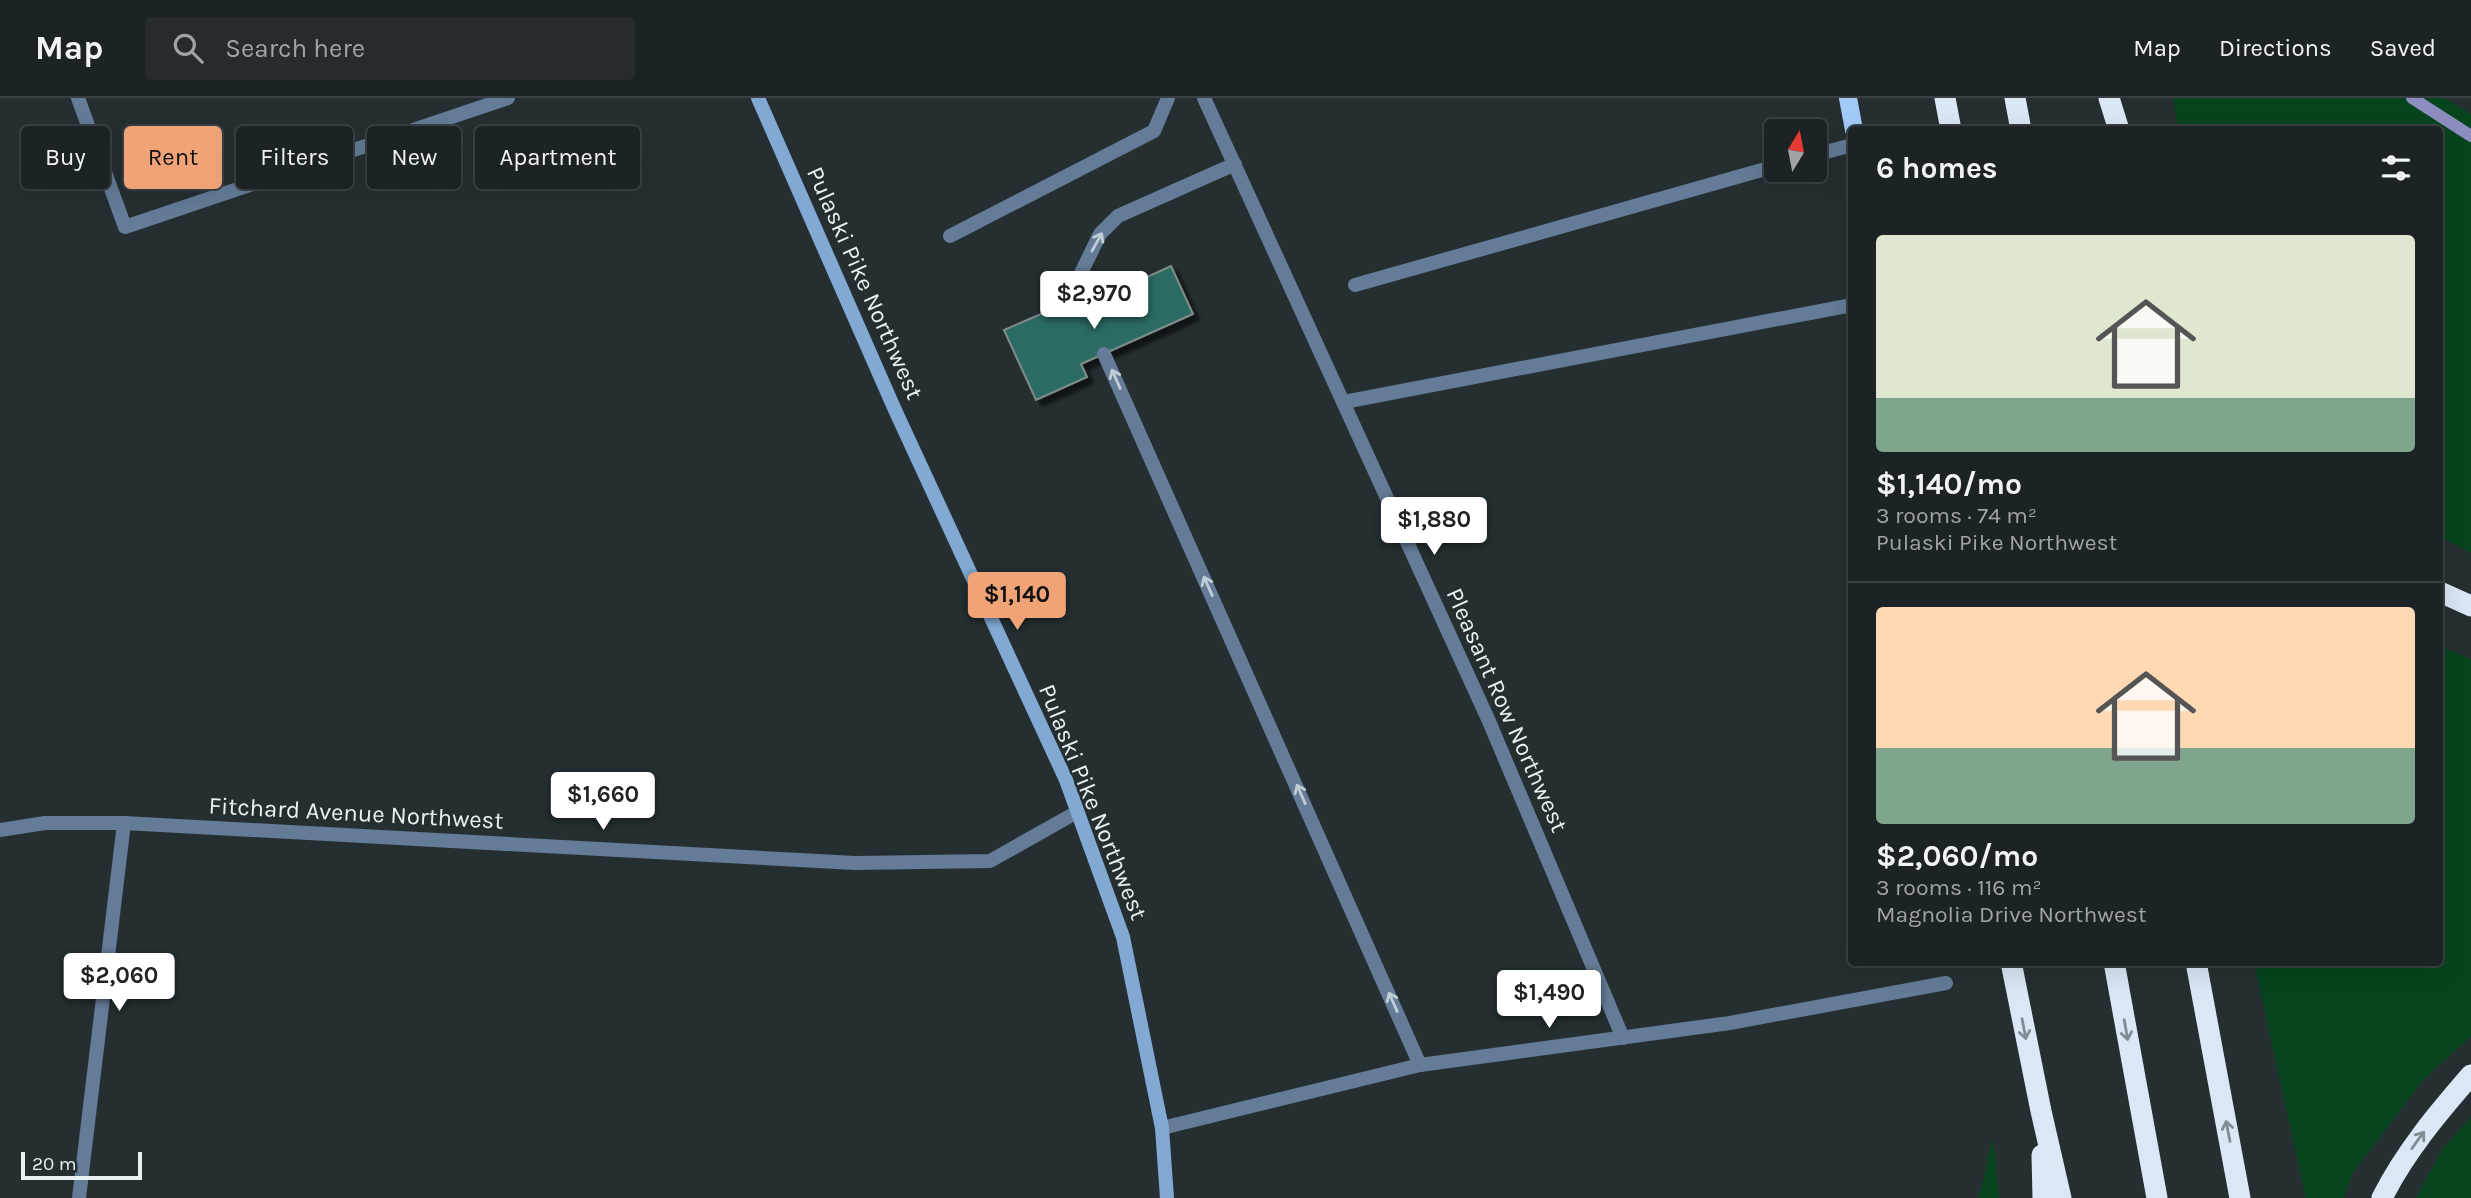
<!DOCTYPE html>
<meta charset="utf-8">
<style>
body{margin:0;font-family:Karla,sans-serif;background:#252b2e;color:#f1f3f6;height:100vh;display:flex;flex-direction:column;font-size:26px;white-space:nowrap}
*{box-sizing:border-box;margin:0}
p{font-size:23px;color:#a0a4a7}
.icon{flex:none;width:38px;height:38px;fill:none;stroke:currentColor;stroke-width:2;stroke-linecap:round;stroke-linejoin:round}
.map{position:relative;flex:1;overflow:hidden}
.side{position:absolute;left:1848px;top:28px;width:595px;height:840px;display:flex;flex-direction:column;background:#1c2326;border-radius:7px;box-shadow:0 7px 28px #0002,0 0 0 2px #3a4043}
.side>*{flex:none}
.top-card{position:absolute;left:21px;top:28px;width:665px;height:63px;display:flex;gap:14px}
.needle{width:46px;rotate:10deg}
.buttons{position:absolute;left:1764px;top:21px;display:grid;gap:14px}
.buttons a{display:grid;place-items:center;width:63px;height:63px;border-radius:7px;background:#1c2326;box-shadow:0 7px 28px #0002,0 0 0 2px #3a4043;font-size:35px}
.scale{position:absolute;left:21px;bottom:18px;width:121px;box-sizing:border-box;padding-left:7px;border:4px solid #eaf1f3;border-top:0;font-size:19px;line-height:24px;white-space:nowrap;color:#eaf1f3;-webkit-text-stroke:5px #252f32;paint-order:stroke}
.price{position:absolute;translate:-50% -60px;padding:0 16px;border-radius:7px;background:#fff;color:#222;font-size:23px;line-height:46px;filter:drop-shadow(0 2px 4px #0008)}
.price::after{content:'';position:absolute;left:50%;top:42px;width:21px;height:16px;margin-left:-10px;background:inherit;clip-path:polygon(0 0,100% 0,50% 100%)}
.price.selected{background:#efa377;color:#111}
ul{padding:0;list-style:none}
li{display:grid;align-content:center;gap:14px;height:371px;padding:0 28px}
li+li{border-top:2px solid #3a4043}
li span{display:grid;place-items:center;height:217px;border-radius:7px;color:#555}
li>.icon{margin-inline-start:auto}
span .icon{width:126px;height:126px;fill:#fffc;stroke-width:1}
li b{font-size:30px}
h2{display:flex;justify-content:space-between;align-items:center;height:84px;padding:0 28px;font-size:30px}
.tag{padding:0 24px;border-radius:7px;background:#1c2326;box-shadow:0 7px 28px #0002,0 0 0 2px #3a4043;font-size:24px;line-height:63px}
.tag.selected{background:#efa377;color:#111}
header{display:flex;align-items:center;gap:42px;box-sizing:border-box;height:98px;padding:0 35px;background:#1c2326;border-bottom:2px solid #3a4043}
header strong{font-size:33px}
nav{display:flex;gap:38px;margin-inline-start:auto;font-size:24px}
.search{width:490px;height:63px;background:#252b2e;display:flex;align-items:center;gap:18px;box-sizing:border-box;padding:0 24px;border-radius:7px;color:#a0a4a7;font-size:26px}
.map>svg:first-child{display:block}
</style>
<header>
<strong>Map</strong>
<div class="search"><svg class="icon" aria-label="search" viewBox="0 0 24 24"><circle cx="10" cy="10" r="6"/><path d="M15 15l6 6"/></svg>Search here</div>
<nav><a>Map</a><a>Directions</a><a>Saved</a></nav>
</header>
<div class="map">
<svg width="2471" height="1100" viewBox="0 0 2471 1100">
<defs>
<filter id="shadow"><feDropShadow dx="6" dy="6" stdDeviation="2" flood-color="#0009"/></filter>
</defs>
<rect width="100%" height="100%" fill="#252f32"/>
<!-- green -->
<g fill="#06441e">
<polygon points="2173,0 2444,0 2471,16 2471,455 2440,439 2440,32 2178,31"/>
<polygon points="2440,548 2471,561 2471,938 2423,982 2352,1076 2344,1100 2306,1100 2254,865 2440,864"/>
<polygon points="2471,1020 2471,1100 2416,1100 2443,1050"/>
<polygon points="1993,1039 1999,1100 1979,1100"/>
</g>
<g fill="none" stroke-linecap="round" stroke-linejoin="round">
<!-- stream -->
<polyline stroke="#8e8dbf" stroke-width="12" points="2412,0 2471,38"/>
</g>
<!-- building -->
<polygon fill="#2c6c64" stroke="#7f8c8a" stroke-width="2" filter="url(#shadow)" points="1171,168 1193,216 1081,266 1087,279 1036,302 1004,232 1057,209 1061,218"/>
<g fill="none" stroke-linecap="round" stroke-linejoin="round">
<!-- service -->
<g stroke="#647c97" stroke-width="14">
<polyline points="78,0 125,129 508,0"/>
<polyline points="1815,57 1852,47"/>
<polyline points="950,138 1154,33 1168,0"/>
<polyline points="1355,187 1776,68"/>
<polyline points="1083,208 1079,199 1082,173 1100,136 1118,118 1235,66"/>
<polyline points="1104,256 1420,967"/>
<polyline points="1344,304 1852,207"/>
<polyline points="0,732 45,725 124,725"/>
</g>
<!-- minor -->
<g stroke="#647c97" stroke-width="14">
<polyline points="1204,0 1488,621 1623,940"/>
<polyline points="1162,1030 1420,967 1730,925 1946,885"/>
<polyline points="79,1100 124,725 855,765 990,763 1077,714"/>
</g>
<!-- secondary -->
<polyline stroke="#82a9d3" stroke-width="14" points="758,0 895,312 1066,682 1123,839 1162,1030 1167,1100"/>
<!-- primary -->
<polyline stroke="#a3cbf7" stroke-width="18" points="1848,0 1854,32"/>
<!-- motorway -->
<g stroke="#dbe7f4" stroke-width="21">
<polyline points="1945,0 1951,32"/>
<polyline points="2015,0 2021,32"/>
<polyline points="2109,0 2119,32"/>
<polyline points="2440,494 2471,508"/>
<polyline points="2011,864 2041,1013 2061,1100"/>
<polyline points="2114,864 2157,1100"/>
<polyline points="2196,864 2240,1100"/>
<polyline points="2042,1057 2043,1100"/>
<path d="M2382,1100C2405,1054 2438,1015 2471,977"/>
</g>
</g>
<!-- one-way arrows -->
<defs><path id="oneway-shaft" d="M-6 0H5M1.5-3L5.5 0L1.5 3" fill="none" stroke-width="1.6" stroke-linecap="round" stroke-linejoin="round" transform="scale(1.75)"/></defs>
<g stroke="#c2ced7">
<use href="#oneway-shaft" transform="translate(1097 144) rotate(-61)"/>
<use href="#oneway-shaft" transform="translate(1116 281) rotate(-114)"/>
<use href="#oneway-shaft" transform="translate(1208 488) rotate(-114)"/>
<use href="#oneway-shaft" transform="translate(1301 696) rotate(-114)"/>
<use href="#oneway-shaft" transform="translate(1393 904) rotate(-114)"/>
</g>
<g stroke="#808b93">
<use href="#oneway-shaft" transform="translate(2024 931) rotate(79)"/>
<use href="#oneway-shaft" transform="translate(2126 932) rotate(80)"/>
<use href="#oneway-shaft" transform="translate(2228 1033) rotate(-101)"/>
<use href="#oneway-shaft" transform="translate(2418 1042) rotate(-54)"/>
</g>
<g text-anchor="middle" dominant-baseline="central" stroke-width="5" stroke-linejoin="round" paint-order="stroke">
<!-- street labels -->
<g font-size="24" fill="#eaf1f3" stroke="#252f32">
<text transform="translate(865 185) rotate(66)">Pulaski Pike Northwest</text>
<text transform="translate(1507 612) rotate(66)">Pleasant Row Northwest</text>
<text transform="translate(1093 704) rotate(68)">Pulaski Pike Northwest</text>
<text transform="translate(356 715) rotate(3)">Fitchard Avenue Northwest</text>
</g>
</g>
</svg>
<div class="buttons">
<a><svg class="needle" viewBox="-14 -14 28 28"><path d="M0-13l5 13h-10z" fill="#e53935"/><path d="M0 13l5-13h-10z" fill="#a0a4a7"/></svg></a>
</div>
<div class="scale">20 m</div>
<b class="price" style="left:1094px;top:233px">$2,970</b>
<b class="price" style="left:1434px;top:459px">$1,880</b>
<b class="price selected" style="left:1017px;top:534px">$1,140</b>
<b class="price" style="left:603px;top:734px">$1,660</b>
<b class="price" style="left:119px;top:915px">$2,060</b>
<b class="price" style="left:1549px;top:932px">$1,490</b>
<div class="top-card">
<a class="tag">Buy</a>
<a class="tag selected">Rent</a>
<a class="tag">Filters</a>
<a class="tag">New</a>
<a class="tag">Apartment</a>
</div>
<section class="side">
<h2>6 homes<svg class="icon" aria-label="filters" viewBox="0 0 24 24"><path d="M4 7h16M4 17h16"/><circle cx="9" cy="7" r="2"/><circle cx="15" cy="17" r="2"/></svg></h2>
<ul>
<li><span style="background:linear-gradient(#dfe7d0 75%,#7fa58c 0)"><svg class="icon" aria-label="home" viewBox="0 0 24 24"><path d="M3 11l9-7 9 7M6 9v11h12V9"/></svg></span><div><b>$1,140/mo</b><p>3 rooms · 74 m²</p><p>Pulaski Pike Northwest</p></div></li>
<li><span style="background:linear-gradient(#ffd9b3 65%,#7fa58c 0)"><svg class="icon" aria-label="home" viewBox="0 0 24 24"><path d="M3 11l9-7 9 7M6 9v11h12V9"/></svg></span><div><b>$2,060/mo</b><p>3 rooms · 116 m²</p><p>Magnolia Drive Northwest</p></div></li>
</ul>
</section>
</div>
